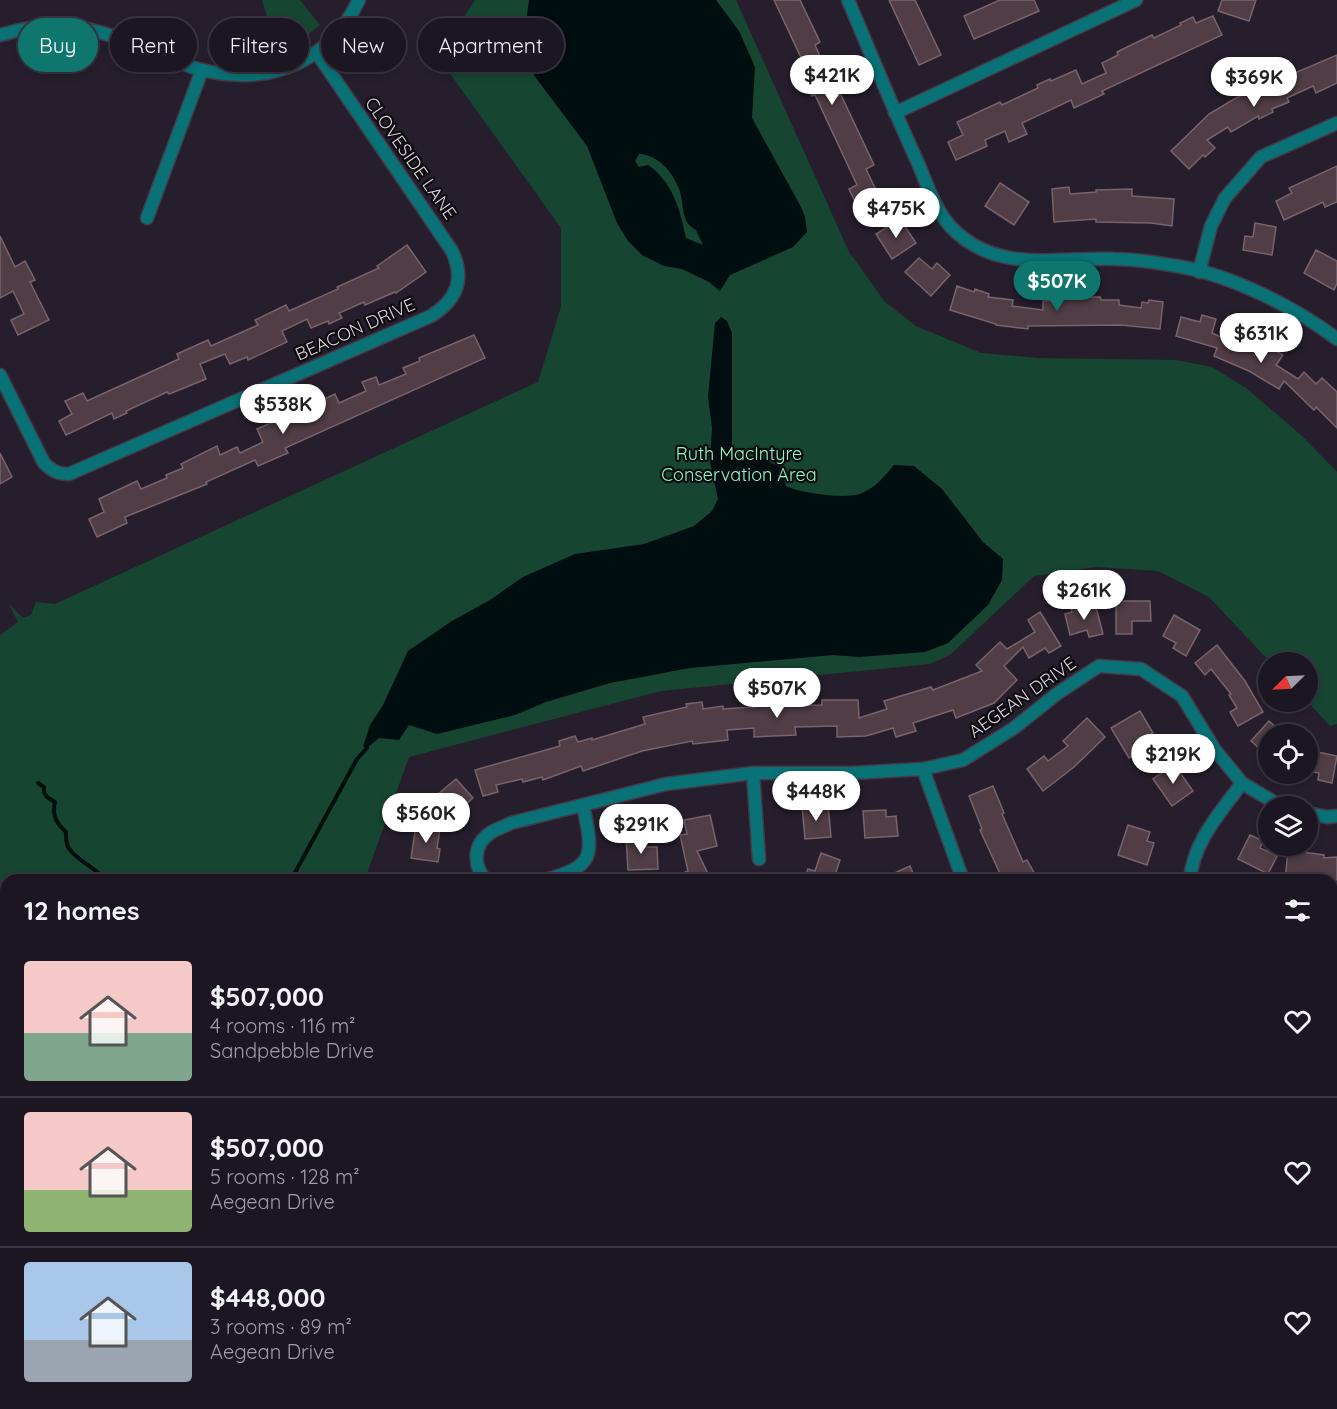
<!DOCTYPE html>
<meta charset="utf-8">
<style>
body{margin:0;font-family:Quicksand,sans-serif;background:#29232f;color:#f1f3f6;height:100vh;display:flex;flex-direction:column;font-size:22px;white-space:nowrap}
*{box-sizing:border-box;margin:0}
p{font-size:20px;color:#a09fa5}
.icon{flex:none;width:33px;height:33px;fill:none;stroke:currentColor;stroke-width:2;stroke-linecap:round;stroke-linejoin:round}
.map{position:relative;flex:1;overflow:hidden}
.details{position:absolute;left:0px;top:874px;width:1338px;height:536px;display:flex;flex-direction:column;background:#1c1622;border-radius:18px 18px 0 0;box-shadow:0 3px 9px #0003,0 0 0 2px #3a3540}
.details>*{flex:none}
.hud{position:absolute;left:18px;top:18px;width:600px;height:54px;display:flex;gap:12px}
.needle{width:39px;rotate:246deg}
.tools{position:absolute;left:1258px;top:652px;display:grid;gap:12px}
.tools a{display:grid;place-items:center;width:60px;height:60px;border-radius:50%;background:#1c1622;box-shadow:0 3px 9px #0003,0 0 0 2px #3a3540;font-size:30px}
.price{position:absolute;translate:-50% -51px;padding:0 14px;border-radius:21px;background:#fff;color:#222;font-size:20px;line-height:39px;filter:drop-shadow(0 2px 3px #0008)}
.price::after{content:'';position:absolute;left:50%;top:36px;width:18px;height:14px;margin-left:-9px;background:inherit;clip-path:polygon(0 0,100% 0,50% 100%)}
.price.selected{background:#0f766e;color:#fff}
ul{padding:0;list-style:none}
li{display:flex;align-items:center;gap:18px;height:150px;padding:0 24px}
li+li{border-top:2px solid #3a3540}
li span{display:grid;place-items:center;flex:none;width:168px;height:120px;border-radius:6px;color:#555}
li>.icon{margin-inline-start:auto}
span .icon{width:72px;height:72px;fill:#fffc;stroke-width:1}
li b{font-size:26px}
h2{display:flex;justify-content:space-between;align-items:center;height:72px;padding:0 24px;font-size:26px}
.chip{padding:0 21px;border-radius:27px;background:#1c1622;box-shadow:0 3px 9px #0003,0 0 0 2px #3a3540;font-size:21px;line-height:54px}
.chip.selected{background:#0f766e;color:#fff}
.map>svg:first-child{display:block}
</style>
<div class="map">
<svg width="1337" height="1409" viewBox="0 0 1337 1409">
<rect width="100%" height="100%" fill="#261e2d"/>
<!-- green -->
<g fill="#164632">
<polygon points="262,0 300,0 320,25 301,40 277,50"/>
<polygon points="475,0 736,0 849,252 885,302 916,326 981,353 1038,358 1176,360 1212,367 1246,388 1302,436 1337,472 1337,724 1330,726 1308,702 1308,663 1271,663 1209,597 1158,571 1097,567 1034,576 950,655 930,664 661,691 409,757 366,876 368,880 6,880 6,1028 0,1021 0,635 18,622 9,604 23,618 31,615 36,602 55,604 538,382 561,307 561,228 438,57"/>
<polygon points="361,1404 519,1404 524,1409 363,1409"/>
</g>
<!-- water -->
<g fill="#000e10" fill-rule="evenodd">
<path d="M529,0H716L739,31L755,67L752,118L801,207L805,217L807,232L793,247L730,275L720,291L709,282L682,269L664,266L642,255L628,241L617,223L587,146L533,74L525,28ZM639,154C658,155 672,171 679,189C685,204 679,221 696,230L703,245L686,238C680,210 673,182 648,165L639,167L635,161Z"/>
<path d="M721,317L727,321L732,333V453L735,459H763L780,467L786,486C799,493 849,500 862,493C876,487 885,476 894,465L914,466L942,489L983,542L1003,559L1002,580L988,605L948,643L925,652L859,657L833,655L690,668L610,683L546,702L515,715L437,734L409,725L399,740L379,738L367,748L363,747L370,725L383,705L408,651L452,621L490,600L523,577L575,554L644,544L694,526L712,511L718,499L710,462L712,428L708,396L715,323Z"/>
</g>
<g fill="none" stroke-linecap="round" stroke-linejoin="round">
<!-- stream -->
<g stroke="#000e10" stroke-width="4">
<path d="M38,783L44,787C43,796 48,798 55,802C52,815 56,823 66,832C66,836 66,843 68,847C76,861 96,867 105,880"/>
<polyline points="291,880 357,759 367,748"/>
</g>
</g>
<!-- building -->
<g fill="#503d45" stroke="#79636c" stroke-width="1.5">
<polygon points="774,0 800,0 820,42 815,45 838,96 841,95 874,165 866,169 885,209 863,218 849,189 857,185 815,95 812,96 798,67 804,64"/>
<polygon points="889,0 915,0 941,55 919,65"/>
<polygon points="1000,0 1034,0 1039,11 974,39 964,16"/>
<polygon points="1222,0 1256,0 1249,21 1218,11"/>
<polygon points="1213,16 1222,35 1102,91 1104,94 1074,108 1071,100 1022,123 1027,134 1009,142 1005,131 985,140 987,146 956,160 948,142 963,135 957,122 1000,102 1002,105 1038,88 1037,85 1050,79 1051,81 1076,70 1082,84 1106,73 1102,63 1118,55 1117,52 1152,35 1154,38 1181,25 1180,23 1193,17 1196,23"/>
<polygon points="1337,55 1337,83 1316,93 1313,86 1287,98 1289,102 1272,109 1273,112 1259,119 1258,116 1231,132 1228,127 1207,140 1215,148 1205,157 1203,155 1189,169 1171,151 1209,114 1236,98"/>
<polygon points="1337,166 1337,202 1325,207 1323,202 1284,220 1276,201 1292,193 1289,188"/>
<polygon points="1000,183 1029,202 1014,225 985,206"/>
<polygon points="1069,187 1070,194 1096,192 1096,190 1132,189 1132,196 1174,199 1172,226 1151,223 1096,222 1096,219 1054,222 1052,189"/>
<polygon points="900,219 916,243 892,259 876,234"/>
<polygon points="1255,223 1276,227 1272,255 1243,250 1245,236 1253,237"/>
<polygon points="0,236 15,267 25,261 35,280 30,282 49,320 18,335 11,320 24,314 13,291 0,298"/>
<polygon points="407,245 426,272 396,293 395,292 365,305 364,302 339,313 342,318 329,324 328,321 311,328 307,319 282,331 287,342 248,360 247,357 230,364 225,354 200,364 206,379 169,394 167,392 126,411 127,413 114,419 112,413 66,435 59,421 72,414 65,401 83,393 87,401 179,359 177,354 208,340 211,346 258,325 255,320 286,305 289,311 338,289 337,287 379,268 377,266"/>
<polygon points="1316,250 1337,261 1337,283 1334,290 1304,273"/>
<polygon points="919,258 932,269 937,263 950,275 931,296 905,272"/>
<polygon points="957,286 974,292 975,289 989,294 988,297 1013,300 1012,306 1043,310 1043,301 1061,300 1061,297 1100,297 1101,300 1119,300 1119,305 1141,308 1142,302 1148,303 1149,300 1163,302 1160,329 1121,325 1028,326 1028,329 996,325 996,324 950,310"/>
<polygon points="1202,315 1216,319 1212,333 1235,343 1241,330 1257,337 1256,339 1283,355 1276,365 1298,379 1304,372 1316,384 1322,378 1337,392 1337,428 1316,407 1314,410 1284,381 1279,389 1249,371 1214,356 1217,348 1176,336 1181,317 1200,322"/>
<polygon points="474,335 485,358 285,448 288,453 258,466 255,460 206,482 207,484 125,517 127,523 97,537 89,519 104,512 99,499 137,481 141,489 167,478 166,475 183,468 181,464 217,446 220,455 237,447 240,453 263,442 257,429 296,412 298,415 324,404 322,400 335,394 339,403 366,391 362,382 376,377 379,385 406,374 403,368 420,361 419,358"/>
<polygon points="0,453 12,477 0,484"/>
<polygon points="1116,601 1150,601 1151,621 1132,621 1132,634 1116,634"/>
<polygon points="1082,602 1084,611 1096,607 1103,634 1089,637 1087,630 1070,635 1065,614 1072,612 1070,605"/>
<polygon points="1040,612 1061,646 1049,653 1045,648 1029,658 1023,647 1004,666 1017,680 994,703 956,718 953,710 913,723 916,731 896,737 893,728 866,736 837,737 837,726 795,727 796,735 754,737 754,728 727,730 728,740 693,744 692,741 642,751 583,771 581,766 543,780 542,777 523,782 522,779 496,785 498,792 483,796 475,770 560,746 559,741 575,736 578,742 592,738 592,740 645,724 643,717 687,707 686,704 702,702 703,709 723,706 723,709 768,706 822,705 822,700 858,700 859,718 887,709 884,701 931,687 933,690 982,671 976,665 1000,642 1007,649 1035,632 1028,620"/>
<polygon points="1174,615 1200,630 1186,656 1173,648 1176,643 1163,636"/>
<polygon points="1217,645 1245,681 1263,712 1238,726 1230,712 1237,708 1229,695 1231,694 1211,669 1205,675 1195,663"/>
<polygon points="1140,711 1153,733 1137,743 1141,751 1129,758 1111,728"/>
<polygon points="1087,718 1105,737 1074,767 1043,791 1027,769 1044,756 1048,761 1068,746 1063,741"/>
<polygon points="1269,721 1284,735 1269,735 1269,757 1251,741"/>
<polygon points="1308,750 1337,756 1332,783 1318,780 1319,773 1308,771"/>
<polygon points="1174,764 1193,791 1172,806 1153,779"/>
<polygon points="456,779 473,798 448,820 431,800"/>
<polygon points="993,786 1004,813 1002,814 1023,862 1027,860 1038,880 1003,880 980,830 982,829 969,796"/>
<polygon points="828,804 831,837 805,839 802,806"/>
<polygon points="886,810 886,817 896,816 898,836 865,838 863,811"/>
<polygon points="710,815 717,846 697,851 711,880 667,880 688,871 680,835 687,834 684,820"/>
<polygon points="416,825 440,829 437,848 440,849 438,862 411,858"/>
<polygon points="1128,825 1150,832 1147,841 1154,843 1147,865 1118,855"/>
<polygon points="1250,835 1263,841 1260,848 1277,856 1268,874 1238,859"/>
<polygon points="626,836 642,836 642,847 657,847 658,869 628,870"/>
<polygon points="1288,850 1324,855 1324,858 1337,857 1337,880 1285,880"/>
<polygon points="821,853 840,860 834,878 837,880 804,880 808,869 815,871"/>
<polygon points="910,866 916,880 879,880"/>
</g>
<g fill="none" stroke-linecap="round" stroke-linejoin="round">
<!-- minor casing -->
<g stroke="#433b49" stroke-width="15">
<g id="minor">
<path d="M848,0C871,54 893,109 918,163C927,184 935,210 951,227C995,274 1057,257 1114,259C1136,259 1160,263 1182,267C1233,276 1296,308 1337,339"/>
<path d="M0,35C22,29 45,24 68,26C103,30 136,44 168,57C179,62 191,68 202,70C270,86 328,63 359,0"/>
<polyline points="895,113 1136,0"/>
<polyline points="147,218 202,70"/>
<polyline points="1199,272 1211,226 1225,198 1261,157 1337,123"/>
<path d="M0,375L44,463C52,471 58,474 69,474L431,316C457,300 465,279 452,251L317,53"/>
<polyline points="923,769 963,880"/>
<polyline points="753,773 759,859"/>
<polyline points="1308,813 1327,817 1337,816"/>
<path d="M486,880C473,867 473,845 489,834C495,829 504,827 511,823L666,784L753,773H852L923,769L963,760L1014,728L1058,693L1099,666L1141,669L1182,696L1215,750L1242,783L1282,807"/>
<path d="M545,880C597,866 593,854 583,805"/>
<path d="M1190,880C1193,842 1220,813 1242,783"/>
<polyline points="1332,1134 1337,1139"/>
<polyline points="0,1173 6,1183"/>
<polyline points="0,1346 6,1358"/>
<polyline points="29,1404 32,1409"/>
<polyline points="1243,1404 1245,1409"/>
<polyline points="762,1409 763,1404"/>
<polyline points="1140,1409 1146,1404"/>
</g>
</g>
<!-- tertiary casing -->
<g stroke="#433b49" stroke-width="15">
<g id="tertiary">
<polyline points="1332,1095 1337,1090"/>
<polyline points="0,1311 6,1309"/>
<polyline points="700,1404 715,1409"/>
<polyline points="938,1409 948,1404"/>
</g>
</g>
<!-- minor -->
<use href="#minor" stroke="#087277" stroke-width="12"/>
<!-- tertiary -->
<use href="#tertiary" stroke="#087277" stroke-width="12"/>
</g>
<g text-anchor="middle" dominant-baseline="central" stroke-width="4.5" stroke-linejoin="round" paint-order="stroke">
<!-- street labels -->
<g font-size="18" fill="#dad4de" stroke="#0d0a10">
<text transform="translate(411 158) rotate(55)">CLOVESIDE LANE</text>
<text transform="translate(355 329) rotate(-24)">BEACON DRIVE</text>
<text transform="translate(1022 697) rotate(-35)">AEGEAN DRIVE</text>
</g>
<!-- park labels -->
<g font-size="18" fill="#8bfac7" stroke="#0d0a10">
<text x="739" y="453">Ruth MacIntyre<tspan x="739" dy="21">Conservation Area</tspan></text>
</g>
</g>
</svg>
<div class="tools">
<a><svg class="needle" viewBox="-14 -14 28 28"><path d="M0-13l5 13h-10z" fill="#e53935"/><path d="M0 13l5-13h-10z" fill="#a09fa5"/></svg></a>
<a><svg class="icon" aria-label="locate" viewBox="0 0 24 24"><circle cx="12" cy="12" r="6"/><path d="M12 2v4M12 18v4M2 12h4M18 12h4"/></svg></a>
<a><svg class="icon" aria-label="layers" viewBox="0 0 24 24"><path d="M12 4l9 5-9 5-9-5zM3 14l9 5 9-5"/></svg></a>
</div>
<b class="price" style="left:832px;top:106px">$421K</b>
<b class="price" style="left:1254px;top:108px">$369K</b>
<b class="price" style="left:896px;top:239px">$475K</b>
<b class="price selected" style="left:1057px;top:312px">$507K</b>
<b class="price" style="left:1261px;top:364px">$631K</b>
<b class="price" style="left:283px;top:435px">$538K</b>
<b class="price" style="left:1084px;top:621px">$261K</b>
<b class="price" style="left:777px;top:719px">$507K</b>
<b class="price" style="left:1173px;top:785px">$219K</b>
<b class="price" style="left:816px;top:822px">$448K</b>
<b class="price" style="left:426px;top:844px">$560K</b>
<b class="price" style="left:641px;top:855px">$291K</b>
<div class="hud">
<a class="chip selected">Buy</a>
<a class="chip">Rent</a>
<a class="chip">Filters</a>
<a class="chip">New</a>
<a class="chip">Apartment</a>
</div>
<section class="details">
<h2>12 homes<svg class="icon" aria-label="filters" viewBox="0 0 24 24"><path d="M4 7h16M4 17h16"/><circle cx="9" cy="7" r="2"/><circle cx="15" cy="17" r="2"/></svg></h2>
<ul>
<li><span style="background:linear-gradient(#f6c9c9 60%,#7fa58c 0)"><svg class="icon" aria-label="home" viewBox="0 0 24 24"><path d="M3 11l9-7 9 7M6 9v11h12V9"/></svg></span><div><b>$507,000</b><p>4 rooms · 116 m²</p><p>Sandpebble Drive</p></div><svg class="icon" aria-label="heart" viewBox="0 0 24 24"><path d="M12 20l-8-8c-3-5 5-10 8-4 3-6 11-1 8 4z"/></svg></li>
<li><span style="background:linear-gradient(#f6c9c9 65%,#8fb573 0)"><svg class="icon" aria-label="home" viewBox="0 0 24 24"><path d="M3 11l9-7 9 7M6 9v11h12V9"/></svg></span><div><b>$507,000</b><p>5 rooms · 128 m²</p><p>Aegean Drive</p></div><svg class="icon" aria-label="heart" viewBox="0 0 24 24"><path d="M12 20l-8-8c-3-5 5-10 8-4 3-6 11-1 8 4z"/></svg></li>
<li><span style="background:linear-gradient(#a9c7e8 65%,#9aa5b1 0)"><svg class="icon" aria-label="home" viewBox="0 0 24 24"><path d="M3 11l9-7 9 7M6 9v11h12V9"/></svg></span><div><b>$448,000</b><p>3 rooms · 89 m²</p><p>Aegean Drive</p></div><svg class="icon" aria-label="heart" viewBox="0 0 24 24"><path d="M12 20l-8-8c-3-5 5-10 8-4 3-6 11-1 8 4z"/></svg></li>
</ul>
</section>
</div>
